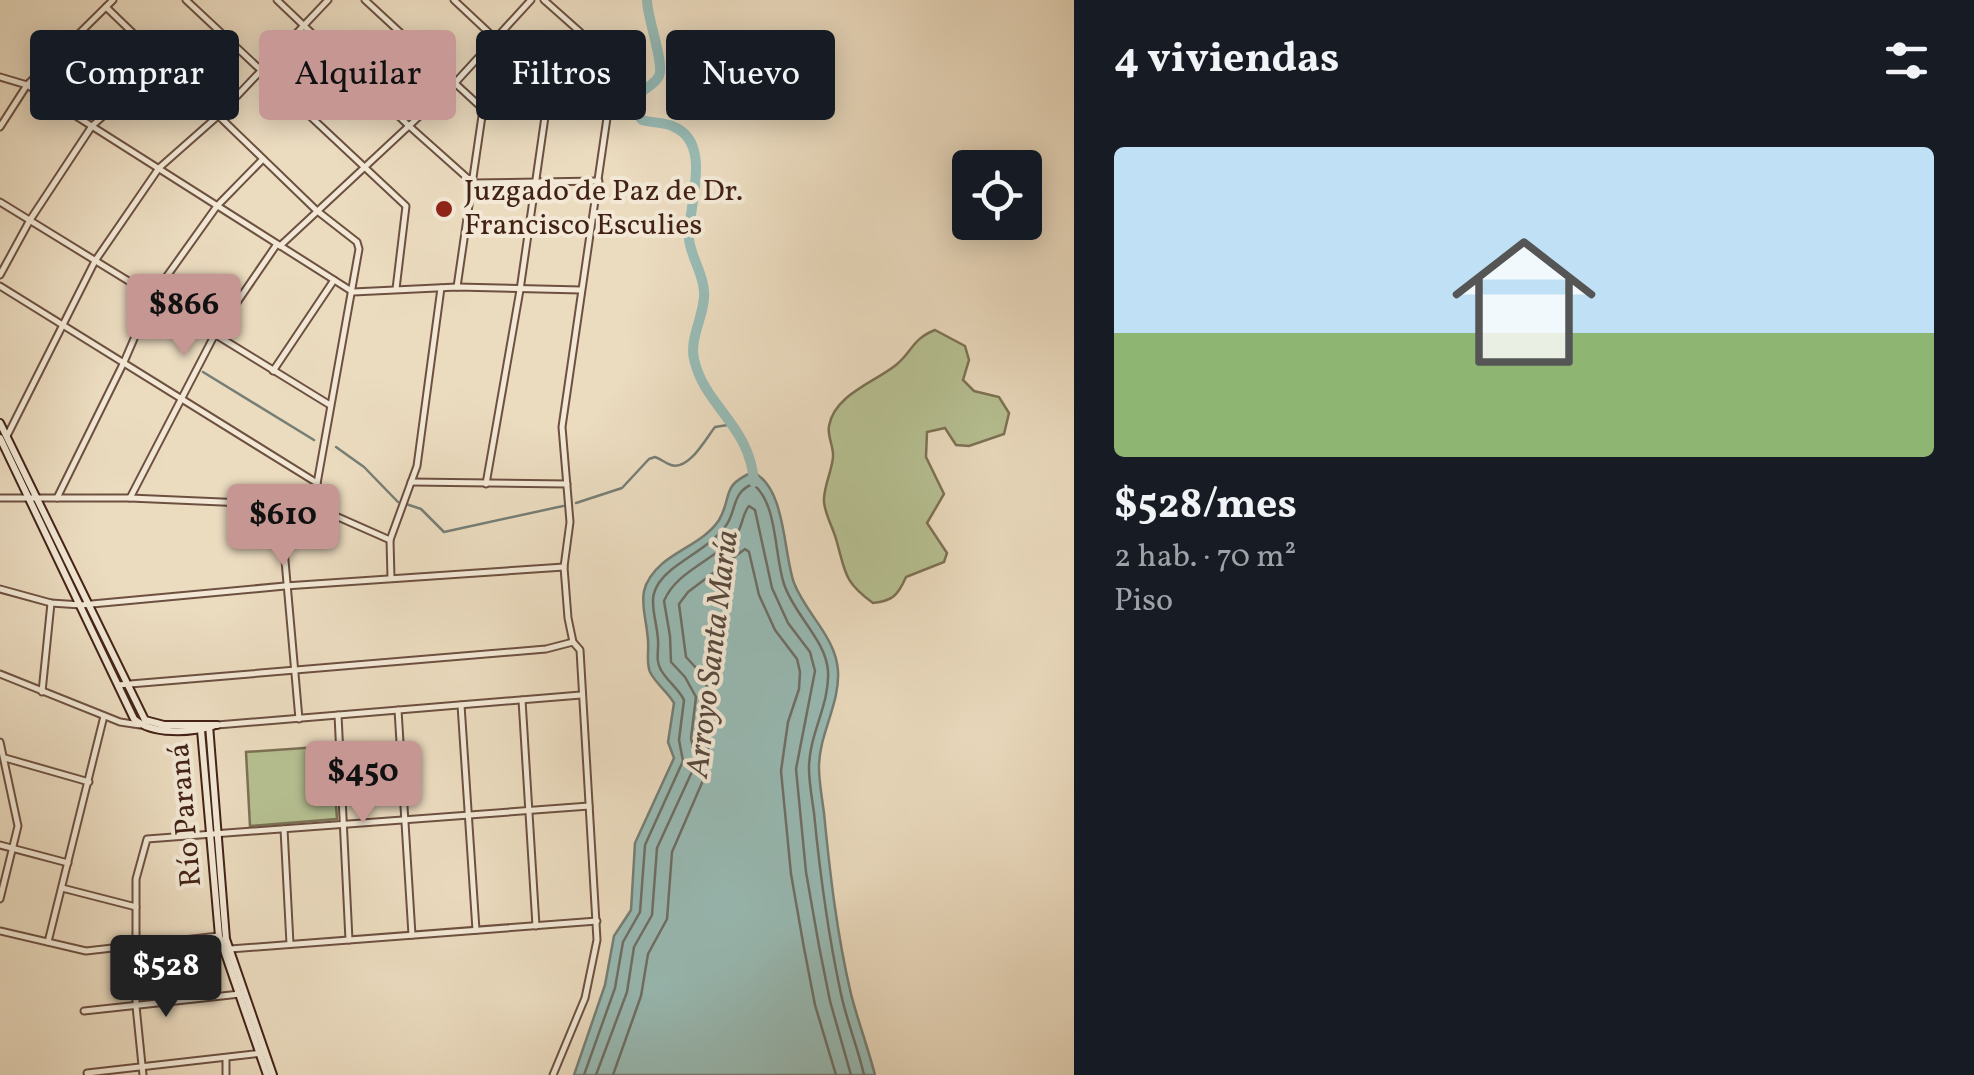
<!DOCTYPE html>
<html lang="es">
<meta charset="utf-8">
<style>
body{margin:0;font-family:Vollkorn,serif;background:#20242c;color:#f1f3f6;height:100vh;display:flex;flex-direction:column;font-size:38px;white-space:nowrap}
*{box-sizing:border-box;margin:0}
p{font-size:32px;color:#9ea1a6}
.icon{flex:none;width:55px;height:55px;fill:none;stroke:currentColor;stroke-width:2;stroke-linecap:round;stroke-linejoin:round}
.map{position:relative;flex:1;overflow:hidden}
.details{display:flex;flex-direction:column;background:#171b24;width:900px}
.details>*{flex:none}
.banner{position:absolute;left:30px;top:30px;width:892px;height:90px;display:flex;gap:20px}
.controls{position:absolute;left:952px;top:150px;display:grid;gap:20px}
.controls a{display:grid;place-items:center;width:90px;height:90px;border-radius:10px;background:#171b24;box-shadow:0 5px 25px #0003;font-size:50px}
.price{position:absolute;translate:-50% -85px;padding:0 22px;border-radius:10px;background:#c59692;color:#111;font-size:32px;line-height:65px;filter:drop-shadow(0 2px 5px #0008)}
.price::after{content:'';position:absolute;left:50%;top:60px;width:30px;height:22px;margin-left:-15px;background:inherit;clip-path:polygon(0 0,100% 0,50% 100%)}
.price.selected{background:#222;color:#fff}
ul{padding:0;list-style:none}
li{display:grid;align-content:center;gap:20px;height:530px;padding:0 40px}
li span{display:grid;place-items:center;height:310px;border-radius:10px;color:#555}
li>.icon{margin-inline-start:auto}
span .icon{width:180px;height:180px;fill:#fffc;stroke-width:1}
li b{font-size:42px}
h2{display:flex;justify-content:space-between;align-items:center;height:120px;padding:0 40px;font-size:42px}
.tag{padding:0 35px;border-radius:10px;background:#171b24;box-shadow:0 5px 25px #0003;font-size:35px;line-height:90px}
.tag.selected{background:#c59692;color:#111}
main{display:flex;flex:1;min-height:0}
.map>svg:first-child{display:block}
</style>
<main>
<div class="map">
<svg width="1074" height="1075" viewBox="0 0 1074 1075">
<rect width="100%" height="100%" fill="#ebdbbf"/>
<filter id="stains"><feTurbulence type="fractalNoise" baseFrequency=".002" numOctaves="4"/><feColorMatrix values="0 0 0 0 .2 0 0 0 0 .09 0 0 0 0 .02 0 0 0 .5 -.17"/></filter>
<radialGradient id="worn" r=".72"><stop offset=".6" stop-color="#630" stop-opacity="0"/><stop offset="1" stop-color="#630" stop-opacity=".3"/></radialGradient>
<!-- green -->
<g fill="#b6c092" stroke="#7c7154" stroke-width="2.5">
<path d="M935,330L965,346L969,360L963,380L974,391L999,397L1009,413L1004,434L969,446L956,445L945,428L927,432L926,457L944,494L927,523L947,553L944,562L906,577C898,595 893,601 873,603C843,581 846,573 836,539C833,528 825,514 824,502C823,488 832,471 833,457C834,447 827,436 829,426C834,395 875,382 896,365C913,351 912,339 935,330Z"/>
<polygon points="332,746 337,819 250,826 246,752"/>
</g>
<!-- water -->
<path fill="#98bbb5" stroke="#767e75" stroke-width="2.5" d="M753,472C786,488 783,552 794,583C806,614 836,637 838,671C840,704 819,734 819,767C819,782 822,798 824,813C830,874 837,935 851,994C858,1021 868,1048 875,1075H574L605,985L614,936L631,910L635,843L674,758L668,742L674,703C667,691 656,684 650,672C646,662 649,652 648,641C646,608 632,590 663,563C680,549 707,539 719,520C733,496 720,486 753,472Z"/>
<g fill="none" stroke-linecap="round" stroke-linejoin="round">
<!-- shore -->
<g stroke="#6e6e66" stroke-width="2.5">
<path d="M584,1075L615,988L623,942L640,912L645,845L683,761L679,740L684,700C678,688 667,681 661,670C655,660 659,650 658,640C656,610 642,594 671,570C688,556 711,545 725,527C737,512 731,492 753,484C778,504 774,554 784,584C794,615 826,640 828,671C830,704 809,734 809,768C809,783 812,798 814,813C820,874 828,934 841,994C847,1022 858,1048 864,1075"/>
<path d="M596,1075L627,992L634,947L652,915L657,848L696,763L691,738L696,697L685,677L671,662L670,636L664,601C677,570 716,560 736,535C743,526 742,514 749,506L755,510L772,588L788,623L810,652L815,671L796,769L806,872L819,946L830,1001L851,1075"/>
<polyline points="613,1075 641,996 648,954 667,919 672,852 711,762 706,736 711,694 698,670 686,657 679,604 688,592 745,549 749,552 759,595 775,630 797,659 800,672 799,689 788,722 781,771 791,874 804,948 815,1005 836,1075"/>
</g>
<!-- stream -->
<g stroke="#767e75" stroke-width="2.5">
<polyline points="203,372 314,440"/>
<polyline points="336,447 364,467 398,502"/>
<path d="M576,503L622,488L649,459L655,457C661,459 665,463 671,465C689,471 706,438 715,427L734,424"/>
<polyline points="406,504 421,509 444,532 563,506"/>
</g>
<!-- river -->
<path stroke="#98bbb5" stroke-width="10" d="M647,0C647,18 665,64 659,76C656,83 646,88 640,93L639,116L642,120C652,123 663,122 672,126C715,142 687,208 689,239C691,257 703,273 704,291C706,313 689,337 694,359C704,406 750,425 754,482"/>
<!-- street casing -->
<g stroke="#6d5040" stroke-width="9">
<g id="street">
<polyline points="186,0 406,206 396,289"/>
<polyline points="277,0 408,125 473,183 599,181"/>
<polyline points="365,0 483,109 457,287"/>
<polyline points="454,0 549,89 520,290 486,484"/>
<polyline points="544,0 615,63 562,427 570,522 564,567 568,618 573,642 580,650 597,940 585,998 553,1075"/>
<polyline points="106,7 316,210 357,242 359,249 313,506"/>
<polyline points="0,77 27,85 353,292 457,287 581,290"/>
<polyline points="0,127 27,85 113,0"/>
<polyline points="0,202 330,405"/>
<polyline points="280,246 455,83 531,0"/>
<polyline points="0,275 30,220 92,126 164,62"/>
<polyline points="0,286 317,483"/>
<polyline points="273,371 334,280"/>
<polyline points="7,436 95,261 159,168 219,115 328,0"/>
<polyline points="411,482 567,484"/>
<polyline points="0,498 130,498 313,506 390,540"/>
<polyline points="57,498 124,362 152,297 217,206 263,159"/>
<polyline points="130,498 214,336 277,244"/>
<polyline points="280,504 299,719"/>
<polyline points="391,578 390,540 417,466 441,288"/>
<polyline points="0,589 51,603 81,605 285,586 564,567"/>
<polyline points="0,674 120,722 140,725"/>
<polyline points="118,685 546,649 573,642"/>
<polyline points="42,692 51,603"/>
<polyline points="522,700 536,926"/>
<polyline points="461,705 476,930"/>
<polyline points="398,710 412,935"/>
<polyline points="338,715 349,940"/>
<polyline points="217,725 581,695"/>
<polyline points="0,742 18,826 0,899"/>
<polyline points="5,758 89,782"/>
<polyline points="284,829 290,944"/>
<polyline points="0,845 68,863"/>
<polyline points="62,888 136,907"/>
<polyline points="0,931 86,951 219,936"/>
<polyline points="48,942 104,716"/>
<polyline points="230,949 597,921"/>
<polyline points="84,1011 240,994"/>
<polyline points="87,1073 263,1053"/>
<polyline points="143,1075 136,1006 136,879 147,839 589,806"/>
<polyline points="226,1075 226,1059"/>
</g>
</g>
<!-- secondary casing -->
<g stroke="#432216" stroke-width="10">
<g id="secondary">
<polyline points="0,423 145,720 164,725 217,725"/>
<path d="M0,438L134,719C152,735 191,733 213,726"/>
<polyline points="209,725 226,939 273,1075"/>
<polyline points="201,730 219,936 267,1075"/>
</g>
</g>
<!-- street -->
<use href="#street" stroke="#f2e8d5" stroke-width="5"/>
<!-- secondary -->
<use href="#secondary" stroke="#f2e8d5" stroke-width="6"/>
</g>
<!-- markers -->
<circle fill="#8f2418" stroke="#f2e8d5" stroke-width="4" cx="444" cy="209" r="10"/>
<g text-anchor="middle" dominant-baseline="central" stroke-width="8" stroke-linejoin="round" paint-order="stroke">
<!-- poi labels -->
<g font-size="30" fill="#432216" stroke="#f2e8d5" text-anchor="start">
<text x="464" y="192">Juzgado de Paz de Dr.<tspan x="464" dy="34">Francisco Esculies</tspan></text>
</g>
<!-- street labels -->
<g font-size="30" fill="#432216" stroke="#f2e8d5">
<text transform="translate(186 815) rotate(-95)">Río Paraná</text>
</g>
<!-- water labels -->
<g font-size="32" font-style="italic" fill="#58483e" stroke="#f2e8d5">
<text transform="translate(714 654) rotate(-83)">Arroyo Santa María</text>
</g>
</g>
<rect width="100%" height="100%" filter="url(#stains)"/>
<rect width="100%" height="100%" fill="url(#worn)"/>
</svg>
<div class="controls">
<a><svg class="icon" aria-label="locate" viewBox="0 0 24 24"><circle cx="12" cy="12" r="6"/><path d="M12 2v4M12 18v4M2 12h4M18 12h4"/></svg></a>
</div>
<b class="price" style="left:184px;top:359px">$866</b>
<b class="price" style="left:283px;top:569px">$610</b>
<b class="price" style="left:363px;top:826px">$450</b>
<b class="price selected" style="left:166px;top:1020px">$528</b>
<div class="banner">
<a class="tag">Comprar</a>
<a class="tag selected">Alquilar</a>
<a class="tag">Filtros</a>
<a class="tag">Nuevo</a>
</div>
</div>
<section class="details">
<h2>4 viviendas<svg class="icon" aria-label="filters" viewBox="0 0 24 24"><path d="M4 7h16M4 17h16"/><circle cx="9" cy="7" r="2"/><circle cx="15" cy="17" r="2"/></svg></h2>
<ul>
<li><span style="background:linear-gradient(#bfe0f5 60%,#8fb573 0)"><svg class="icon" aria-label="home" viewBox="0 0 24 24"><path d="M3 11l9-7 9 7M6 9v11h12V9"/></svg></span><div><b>$528/mes</b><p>2 hab. · 70 m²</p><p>Piso</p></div></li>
</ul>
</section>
</main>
